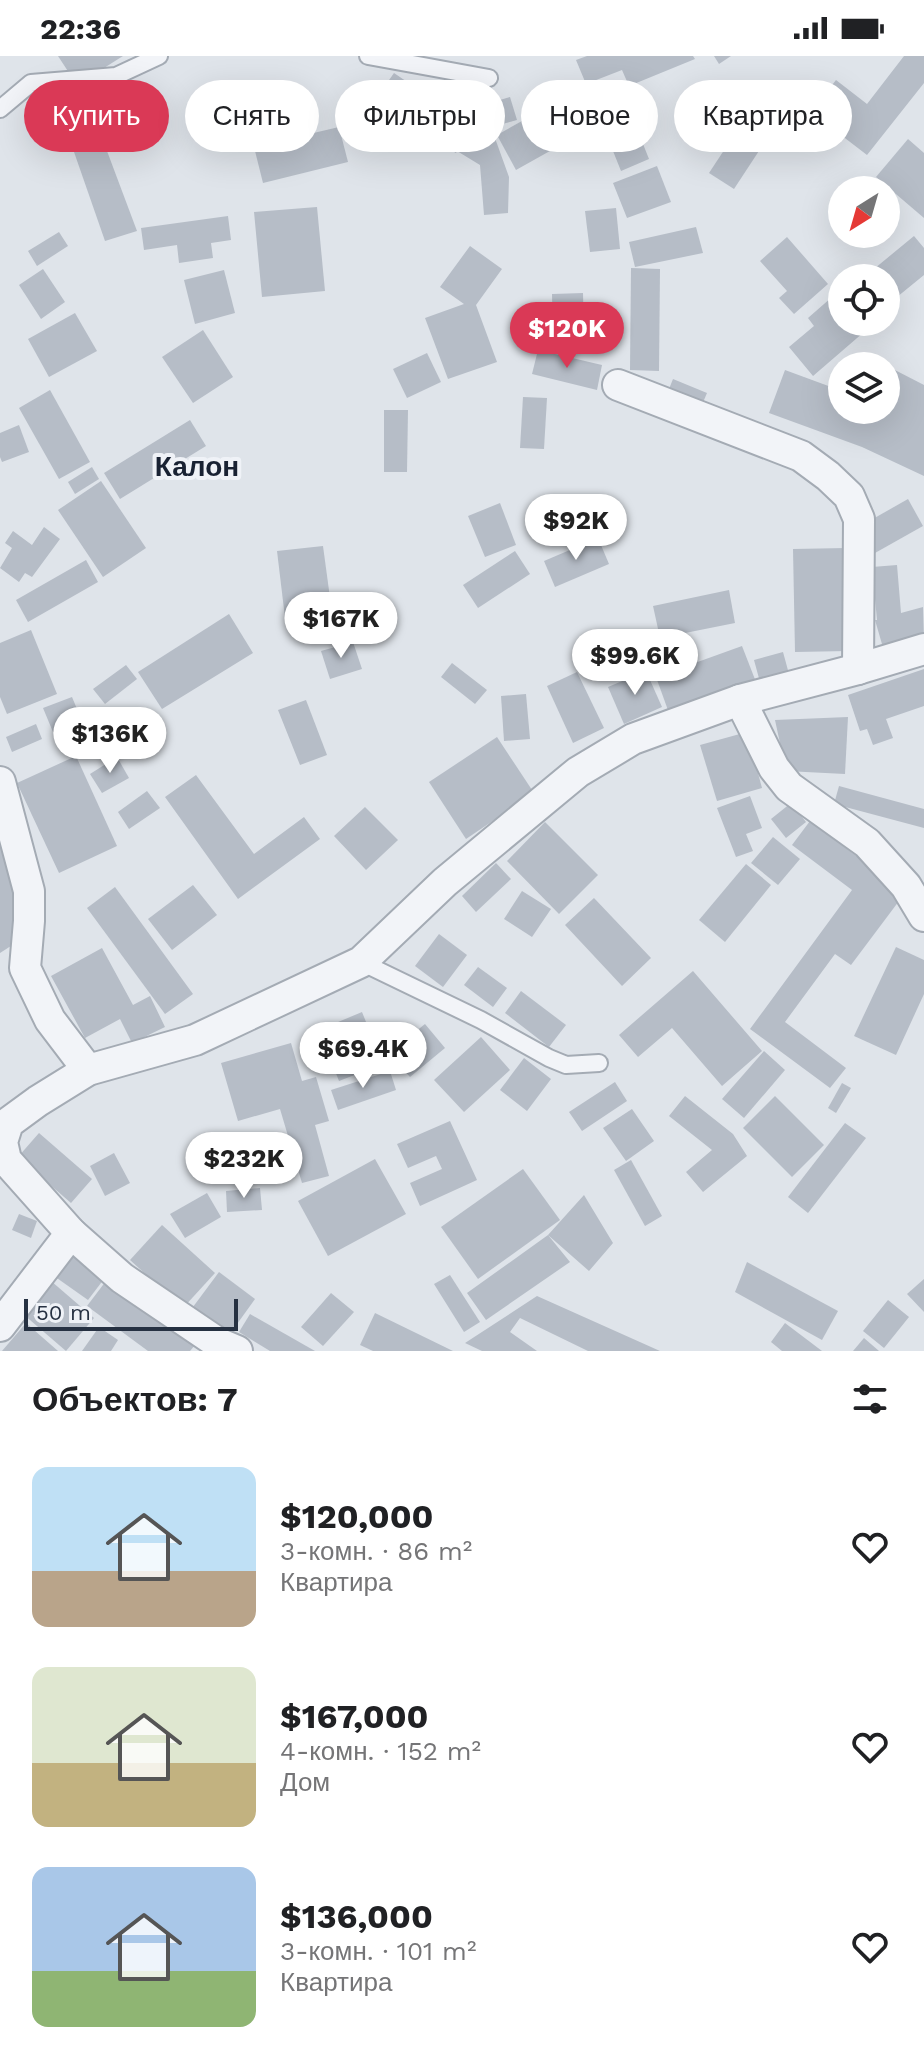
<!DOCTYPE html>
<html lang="ru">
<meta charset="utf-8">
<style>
body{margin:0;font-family:"Work Sans",sans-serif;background:#f6f6f6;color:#202124;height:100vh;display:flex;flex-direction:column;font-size:30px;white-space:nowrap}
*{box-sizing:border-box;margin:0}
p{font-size:26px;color:#757577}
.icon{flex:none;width:44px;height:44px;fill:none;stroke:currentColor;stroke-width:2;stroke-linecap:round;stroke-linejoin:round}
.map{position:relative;height:1295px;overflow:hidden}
.sheet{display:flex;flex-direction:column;background:#fff;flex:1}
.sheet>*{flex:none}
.banner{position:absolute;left:24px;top:24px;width:876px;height:72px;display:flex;gap:16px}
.needle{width:52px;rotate:217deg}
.tools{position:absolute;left:828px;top:120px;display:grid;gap:16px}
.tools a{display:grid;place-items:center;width:72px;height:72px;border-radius:50%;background:#fff;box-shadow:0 8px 32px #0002;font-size:40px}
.scale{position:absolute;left:24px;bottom:20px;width:214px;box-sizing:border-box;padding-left:8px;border:4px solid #263142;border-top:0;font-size:22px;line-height:28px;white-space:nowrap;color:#263142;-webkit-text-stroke:6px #eff2f7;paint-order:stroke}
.price{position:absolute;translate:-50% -68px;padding:0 18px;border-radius:28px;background:#fff;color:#222;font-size:26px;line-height:52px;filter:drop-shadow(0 2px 4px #0008)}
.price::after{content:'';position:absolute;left:50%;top:48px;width:24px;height:18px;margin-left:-12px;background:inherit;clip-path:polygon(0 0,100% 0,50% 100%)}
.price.selected{background:#da3956;color:#fff}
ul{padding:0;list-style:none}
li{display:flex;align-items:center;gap:24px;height:200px;padding:0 32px}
li span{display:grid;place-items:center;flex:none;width:224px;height:160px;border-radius:16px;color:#555}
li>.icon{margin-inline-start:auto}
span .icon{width:96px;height:96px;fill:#fffc;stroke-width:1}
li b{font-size:34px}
h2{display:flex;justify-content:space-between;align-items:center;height:96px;padding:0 32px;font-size:34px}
.pill{padding:0 28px;border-radius:36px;background:#fff;box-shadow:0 8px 32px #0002;font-size:28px;line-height:72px}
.pill.selected{background:#da3956;color:#fff}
.status{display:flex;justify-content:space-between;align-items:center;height:56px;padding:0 40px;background:#fff;direction:ltr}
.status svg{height:22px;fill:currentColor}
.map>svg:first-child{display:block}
</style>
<div class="status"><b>22:36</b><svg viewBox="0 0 49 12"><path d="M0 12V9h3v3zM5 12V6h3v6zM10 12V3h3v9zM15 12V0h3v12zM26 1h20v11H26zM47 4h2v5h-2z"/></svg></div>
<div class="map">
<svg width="924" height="1295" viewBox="0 0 924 1295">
<rect width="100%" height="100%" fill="#dfe4ea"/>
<!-- building -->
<g fill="#b6bdc7">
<polygon points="58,0 123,0 77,29"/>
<polygon points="587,0 693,0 695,3 629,30 622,14 586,28 576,4"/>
<polygon points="714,0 731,0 719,8"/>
<polygon points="904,0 924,0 924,27 867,99 811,56 836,24 867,48"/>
<polygon points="394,17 422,36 424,32 466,54 510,41 517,64 491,71 509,121 508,157 484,159 480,109 457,95 456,97 406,71 404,74 370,51"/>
<polygon points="763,35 787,52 734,133 709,117"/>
<polygon points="86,39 137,175 105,185 58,50"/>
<polygon points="577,48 590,87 575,92 562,53"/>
<polygon points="547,51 566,86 516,114 497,79"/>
<polygon points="631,58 649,103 621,115 603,70"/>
<polygon points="339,71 348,106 263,127 254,91"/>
<polygon points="908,83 924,97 924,162 876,121"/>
<polygon points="657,110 671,146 627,162 613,127"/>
<polygon points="317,151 325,235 262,241 254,156"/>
<polygon points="616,152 620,193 590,196 585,155"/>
<polygon points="228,160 231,184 211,187 213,202 179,207 177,189 144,194 141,172"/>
<polygon points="696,171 703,197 635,211 629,186"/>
<polygon points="59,176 68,190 37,210 28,195"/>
<polygon points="914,180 924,192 924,219 886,250 886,222 863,222"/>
<polygon points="787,181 828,228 794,258 779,242 787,235 760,205"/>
<polygon points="470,190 502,213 476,249 497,306 448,323 425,262 464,248 440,231"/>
<polygon points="631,212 660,213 659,315 630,314"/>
<polygon points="43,213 65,246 41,263 19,229"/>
<polygon points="224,214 235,257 195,268 184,224"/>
<polygon points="840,234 842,237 842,266 867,266 871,270 813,320 789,291 814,270 808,262"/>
<polygon points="583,237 584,280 553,280 552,238"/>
<polygon points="75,257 97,295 49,321 28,283"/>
<polygon points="203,274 233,321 193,347 162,301"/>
<polygon points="538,294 602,309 597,334 532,318"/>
<polygon points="427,297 441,326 407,342 393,313"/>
<polygon points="891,312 924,329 924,420 862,391 769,357 785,314 842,335 842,354 886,354 886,322"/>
<polygon points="673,323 707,337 701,351 667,338"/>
<polygon points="50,334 90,406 59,423 19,352"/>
<polygon points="523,341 547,342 544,393 520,392"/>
<polygon points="384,354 408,354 407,416 384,416"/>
<polygon points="190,364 206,390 120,443 104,417"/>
<polygon points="19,369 29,396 2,406 0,401 0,377"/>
<polygon points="92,411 99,423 75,438 68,426"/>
<polygon points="101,425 146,492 103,521 58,454"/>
<polygon points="908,443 923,470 875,497 871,464"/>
<polygon points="500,447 516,489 485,501 468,460"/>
<polygon points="44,471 60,483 32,521 25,517 19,526 0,512 12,492 5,487 13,475 32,489"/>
<polygon points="598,482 609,508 555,531 544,505"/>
<polygon points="323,490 333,564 286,570 277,495"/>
<polygon points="846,492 848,595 795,596 793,493"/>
<polygon points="515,495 530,518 478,552 463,529"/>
<polygon points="86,504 98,526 28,566 16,544"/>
<polygon points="897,509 901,557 923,551 924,584 884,595 875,564 877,564 872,511"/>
<polygon points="729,534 735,567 660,582 653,550"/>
<polygon points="229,558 253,597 162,653 138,616"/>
<polygon points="31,574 57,638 7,658 0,641 0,587"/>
<polygon points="353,586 362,613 330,623 321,595"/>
<polygon points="742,590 756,626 669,657 656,621"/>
<polygon points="783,596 789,618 760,626 754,604"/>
<polygon points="452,607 487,634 475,648 441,621"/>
<polygon points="126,609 137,623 105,648 93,633"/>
<polygon points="924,613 924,650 886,663 893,682 873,689 867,673 860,675 848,639"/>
<polygon points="646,615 662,651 624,668 608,631"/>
<polygon points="577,616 604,672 573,687 547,630"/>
<polygon points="526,638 530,683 504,685 501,640"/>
<polygon points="72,641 82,665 53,676 43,652"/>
<polygon points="306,644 327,699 300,709 278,654"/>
<polygon points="848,661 845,718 786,715 775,664"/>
<polygon points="36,668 42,683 12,696 6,681"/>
<polygon points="747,676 762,732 717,745 700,689"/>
<polygon points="497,681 534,737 466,783 429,726"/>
<polygon points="76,700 117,790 59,817 17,727"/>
<polygon points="117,701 129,722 102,737 90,718"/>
<polygon points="196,719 254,798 304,761 320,783 238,843 165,741"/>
<polygon points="839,730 924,753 924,772 834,748"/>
<polygon points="147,735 160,752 129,773 118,756"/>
<polygon points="750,740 762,772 746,778 753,795 736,801 717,752"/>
<polygon points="791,747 806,766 786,782 771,763"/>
<polygon points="365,751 398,784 366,814 334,780"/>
<polygon points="810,765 905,837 851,909 835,898 785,966 846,1012 830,1032 750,973 852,834 792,789"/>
<polygon points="545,766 598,819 559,858 507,805"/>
<polygon points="0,780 29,854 14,888 0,897"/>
<polygon points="773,781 800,803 778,829 751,807"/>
<polygon points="496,807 511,823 476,856 462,840"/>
<polygon points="746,808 771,829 725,886 699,864"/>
<polygon points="193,829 217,859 172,894 148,863"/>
<polygon points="115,831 193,938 165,958 87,852"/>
<polygon points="522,835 551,853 532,881 504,863"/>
<polygon points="594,842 651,902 622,930 565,869"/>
<polygon points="439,878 467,899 443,931 415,910"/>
<polygon points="896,891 924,904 924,938 896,999 854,980"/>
<polygon points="102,892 133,949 150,940 165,971 132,987 120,963 85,982 51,920"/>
<polygon points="478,911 507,932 493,951 464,929"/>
<polygon points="693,915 762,995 722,1030 672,972 638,1001 619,979"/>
<polygon points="521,935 566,969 549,991 505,957"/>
<polygon points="362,956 383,1008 339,1025 319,974"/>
<polygon points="425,968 445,992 410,1021 389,997"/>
<polygon points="481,981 510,1014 464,1056 434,1024"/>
<polygon points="291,987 302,1025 316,1021 329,1065 315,1069 329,1120 302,1127 280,1053 238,1065 221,1007"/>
<polygon points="764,995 785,1014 744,1062 722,1043"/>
<polygon points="524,1002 551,1023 527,1055 500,1034"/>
<polygon points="390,1015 396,1034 338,1054 331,1034"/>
<polygon points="615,1026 627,1045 582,1075 569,1056"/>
<polygon points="842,1027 851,1032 836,1057 828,1052"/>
<polygon points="685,1040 733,1078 747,1100 703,1136 686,1116 712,1094 669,1060"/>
<polygon points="775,1040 824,1089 792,1121 743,1072"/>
<polygon points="632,1053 654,1085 626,1105 603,1072"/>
<polygon points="450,1065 477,1124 420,1150 410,1127 442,1113 436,1100 408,1112 397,1088"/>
<polygon points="845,1067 866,1082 808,1157 788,1141"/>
<polygon points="39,1077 92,1123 71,1147 18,1101"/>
<polygon points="114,1097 130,1127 105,1140 90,1110"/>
<polygon points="375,1103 406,1158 328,1200 298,1145"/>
<polygon points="631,1104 662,1160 645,1170 614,1114"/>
<polygon points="523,1113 560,1164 478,1223 441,1171"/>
<polygon points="260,1132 262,1154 227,1156 226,1135"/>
<polygon points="207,1137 221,1161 185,1182 170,1158"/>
<polygon points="584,1139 613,1187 589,1215 548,1179 570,1206 486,1264 467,1237 548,1179"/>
<polygon points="19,1158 37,1165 31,1182 12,1174"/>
<polygon points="162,1169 215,1217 183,1252 130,1204"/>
<polygon points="69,1198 104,1223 88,1244 54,1220"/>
<polygon points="747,1206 838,1255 822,1284 735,1236"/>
<polygon points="219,1216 255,1243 227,1282 190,1255"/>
<polygon points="450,1219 480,1266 464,1276 434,1228"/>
<polygon points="924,1223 924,1256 907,1238"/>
<polygon points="51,1225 94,1262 66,1295 23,1258"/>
<polygon points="106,1225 195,1289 190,1295 148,1295 87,1250"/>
<polygon points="331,1237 354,1256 323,1290 301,1271"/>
<polygon points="537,1240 660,1295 588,1295 520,1262 510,1276 537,1295 482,1295 465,1287"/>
<polygon points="888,1244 909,1261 884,1292 863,1275"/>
<polygon points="375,1257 453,1295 373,1295 360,1289"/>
<polygon points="250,1258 315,1295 270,1295 239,1276"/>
<polygon points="26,1267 58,1295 2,1295"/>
<polygon points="785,1267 822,1295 782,1295 771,1286"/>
<polygon points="99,1271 118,1284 111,1295 82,1295"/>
<polygon points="864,1282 879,1295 853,1295"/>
</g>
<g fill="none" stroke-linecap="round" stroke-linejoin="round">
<!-- service casing -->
<g stroke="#a4abb4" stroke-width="20">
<g id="service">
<polyline points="368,0 489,22"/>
<polyline points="0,53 31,27 116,20 159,0"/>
<polyline points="361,906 481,964 549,1002 566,1009 599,1007"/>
</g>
</g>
<!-- minor casing -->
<g stroke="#a4abb4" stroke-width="34">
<g id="minor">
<polyline points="618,329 801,400 828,420 849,440 859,463 858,613"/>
<polyline points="740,644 774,712 789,731 867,787 906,830 924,860"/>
<polyline points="0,726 29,835 29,865 25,912 50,964 88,1014"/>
<polyline points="0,1270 71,1177"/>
<polyline points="237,1295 218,1287 122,1222 71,1177 6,1104 2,1086 8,1067 38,1045 88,1014 195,984 361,906 445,826 578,716 633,683 740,644 858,613 924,593"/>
</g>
</g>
<!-- service -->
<use href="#service" stroke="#f2f4f8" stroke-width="16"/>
<!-- minor -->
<use href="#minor" stroke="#f2f4f8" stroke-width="30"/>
</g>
<g text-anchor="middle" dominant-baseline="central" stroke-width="8" stroke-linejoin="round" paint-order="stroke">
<!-- quarter labels -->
<g font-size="28" font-weight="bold" fill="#192233" stroke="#eff2f7">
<text x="197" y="410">Калон</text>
</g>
</g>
</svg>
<div class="tools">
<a><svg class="needle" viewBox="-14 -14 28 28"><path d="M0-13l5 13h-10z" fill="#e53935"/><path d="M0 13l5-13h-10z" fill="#757577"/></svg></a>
<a><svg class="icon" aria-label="locate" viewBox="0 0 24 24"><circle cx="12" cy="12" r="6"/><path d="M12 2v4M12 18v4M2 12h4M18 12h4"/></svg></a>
<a><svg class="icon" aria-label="layers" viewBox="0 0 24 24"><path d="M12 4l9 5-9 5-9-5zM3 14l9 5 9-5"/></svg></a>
</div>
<div class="scale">50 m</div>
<b class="price selected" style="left:567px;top:314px">$120K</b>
<b class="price" style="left:576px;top:506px">$92K</b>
<b class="price" style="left:341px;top:604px">$167K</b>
<b class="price" style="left:635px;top:641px">$99.6K</b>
<b class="price" style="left:110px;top:719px">$136K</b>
<b class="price" style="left:363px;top:1034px">$69.4K</b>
<b class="price" style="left:244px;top:1144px">$232K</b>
<div class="banner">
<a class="pill selected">Купить</a>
<a class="pill">Снять</a>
<a class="pill">Фильтры</a>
<a class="pill">Новое</a>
<a class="pill">Квартира</a>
</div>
</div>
<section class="sheet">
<h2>Объектов: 7<svg class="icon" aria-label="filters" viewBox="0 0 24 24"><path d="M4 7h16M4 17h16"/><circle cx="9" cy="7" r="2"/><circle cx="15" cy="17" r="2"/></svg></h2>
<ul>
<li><span style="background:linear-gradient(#bfe0f5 65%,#b9a48a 0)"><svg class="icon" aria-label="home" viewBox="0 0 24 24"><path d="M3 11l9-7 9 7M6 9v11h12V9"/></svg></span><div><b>$120,000</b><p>3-комн. · 86 m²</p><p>Квартира</p></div><svg class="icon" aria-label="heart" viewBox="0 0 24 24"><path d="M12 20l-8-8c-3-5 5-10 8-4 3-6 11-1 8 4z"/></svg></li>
<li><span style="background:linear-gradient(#dfe7d0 60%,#c2b280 0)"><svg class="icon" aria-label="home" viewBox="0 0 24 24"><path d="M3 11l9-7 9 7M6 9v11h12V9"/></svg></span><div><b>$167,000</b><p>4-комн. · 152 m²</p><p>Дом</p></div><svg class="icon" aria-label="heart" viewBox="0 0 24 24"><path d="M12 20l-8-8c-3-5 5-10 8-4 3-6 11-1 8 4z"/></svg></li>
<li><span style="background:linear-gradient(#a9c7e8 65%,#8fb573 0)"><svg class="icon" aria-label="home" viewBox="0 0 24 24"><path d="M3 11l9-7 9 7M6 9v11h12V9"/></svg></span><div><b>$136,000</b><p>3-комн. · 101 m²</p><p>Квартира</p></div><svg class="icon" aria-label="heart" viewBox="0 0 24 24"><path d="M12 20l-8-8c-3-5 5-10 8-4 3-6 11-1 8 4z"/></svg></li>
</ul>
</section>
